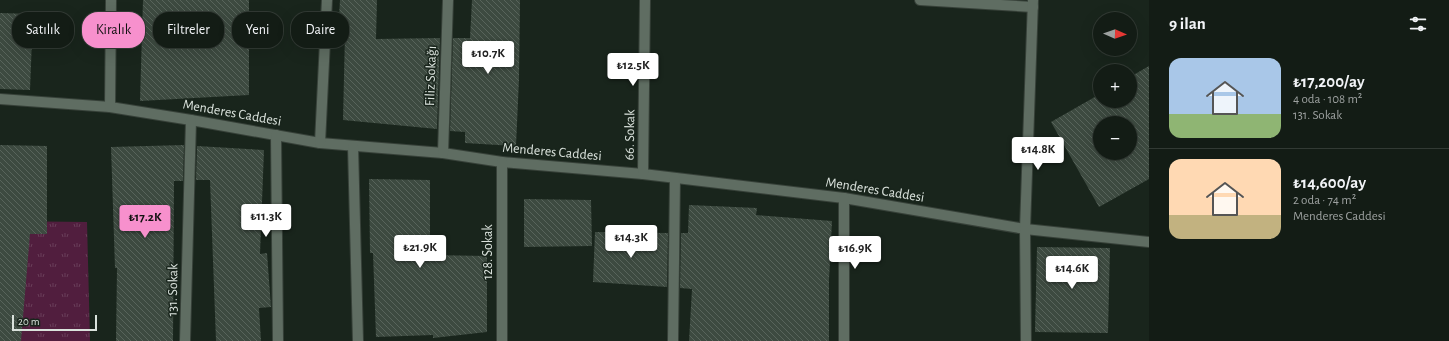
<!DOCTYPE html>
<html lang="tr">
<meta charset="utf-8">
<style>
body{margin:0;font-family:"Alegreya Sans",sans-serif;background:#202922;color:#f1f3f6;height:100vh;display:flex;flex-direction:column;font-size:15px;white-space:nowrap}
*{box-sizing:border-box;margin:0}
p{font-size:13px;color:#9da1a0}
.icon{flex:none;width:22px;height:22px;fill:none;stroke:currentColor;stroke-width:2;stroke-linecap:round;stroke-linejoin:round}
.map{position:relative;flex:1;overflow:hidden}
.side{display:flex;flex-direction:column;background:#131c15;width:300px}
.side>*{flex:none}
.hud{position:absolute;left:12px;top:12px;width:380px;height:36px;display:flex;gap:8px}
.needle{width:26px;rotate:92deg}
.controls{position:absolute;left:1093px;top:12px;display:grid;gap:8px}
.controls a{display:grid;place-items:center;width:44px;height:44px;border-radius:50%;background:#131c15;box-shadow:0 4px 16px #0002,0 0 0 1px #323a34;font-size:20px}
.scale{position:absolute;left:12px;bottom:10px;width:85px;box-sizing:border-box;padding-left:4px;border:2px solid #dae2dc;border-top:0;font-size:11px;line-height:14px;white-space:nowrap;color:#dae2dc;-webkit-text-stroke:3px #19251c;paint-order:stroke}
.price{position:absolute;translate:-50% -34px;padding:0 9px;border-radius:4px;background:#fff;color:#222;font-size:13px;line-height:26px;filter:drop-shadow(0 1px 2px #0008)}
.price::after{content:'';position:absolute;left:50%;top:24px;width:12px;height:9px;margin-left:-6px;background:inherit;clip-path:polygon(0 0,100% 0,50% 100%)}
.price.active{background:#f790cd;color:#111}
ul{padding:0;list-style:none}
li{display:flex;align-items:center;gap:12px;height:100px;padding:0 20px}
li+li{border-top:1px solid #323a34}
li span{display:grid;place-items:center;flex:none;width:112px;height:80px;border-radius:12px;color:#555}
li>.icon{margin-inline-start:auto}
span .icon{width:48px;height:48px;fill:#fffc;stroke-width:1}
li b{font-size:17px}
h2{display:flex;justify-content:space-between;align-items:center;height:48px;padding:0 20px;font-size:17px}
.pill{padding:0 14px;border-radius:16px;background:#131c15;box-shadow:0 4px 16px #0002,0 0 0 1px #323a34;font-size:14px;line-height:36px}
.pill.active{background:#f790cd;color:#111}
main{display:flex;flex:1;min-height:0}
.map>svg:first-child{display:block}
</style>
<main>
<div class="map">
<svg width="1149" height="341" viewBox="0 0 1149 341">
<defs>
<pattern id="grass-tufts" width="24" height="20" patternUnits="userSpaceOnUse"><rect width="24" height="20" fill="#511e3e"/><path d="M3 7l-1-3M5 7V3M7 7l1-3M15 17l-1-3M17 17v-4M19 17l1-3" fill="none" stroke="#693e59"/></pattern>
<pattern id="building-back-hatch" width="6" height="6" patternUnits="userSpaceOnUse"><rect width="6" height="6" fill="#3d4a40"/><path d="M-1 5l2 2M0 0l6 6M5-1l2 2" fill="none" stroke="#58645b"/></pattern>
</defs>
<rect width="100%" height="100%" fill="#19251c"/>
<!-- grass -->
<polygon fill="url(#grass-tufts)" points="0,221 87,222 90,341 0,341"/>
<!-- building -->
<g fill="url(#building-back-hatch)" fill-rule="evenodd">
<polygon points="143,0 249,0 249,95 140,101"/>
<polygon points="340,0 377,0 376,39 440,38 437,129 343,120 345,33 338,33"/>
<polygon points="472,0 520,0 519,79 516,146 465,143 465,132 450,131 453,38 470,38"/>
<polygon points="0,13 33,14 30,90 0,89"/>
<path d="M1149,66V179L1099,207L1051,122L1100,94V101H1130V77ZM1100,123H1130V153H1100Z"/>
<polygon points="0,145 47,146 47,234 30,234 21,341 0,341"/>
<polygon points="184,145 183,181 174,181 173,341 116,341 117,268 115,268 111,147"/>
<polygon points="197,146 264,150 260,254 267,253 271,307 259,308 261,341 216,341 210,180 196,180"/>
<polygon points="369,179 430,180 430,255 487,256 487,332 433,338 433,335 376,337 373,253 370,253"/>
<polygon points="524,199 591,200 592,246 524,247"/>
<polygon points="689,205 757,208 756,215 832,221 829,280 829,341 689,341 692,289 680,288 681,233 688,233"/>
<polygon points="595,232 668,233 667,287 593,282"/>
<polygon points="1037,247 1110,248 1108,333 1035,332"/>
</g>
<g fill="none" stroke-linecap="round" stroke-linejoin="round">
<!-- pedestrian casing -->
<g stroke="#374139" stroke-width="12">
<polyline id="pedestrian" points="0,99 110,107 191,120 320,143 443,153 502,162 643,174 844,198 1025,229 1149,242"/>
</g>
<!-- minor casing -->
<g stroke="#374139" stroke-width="12">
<g id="minor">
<polyline points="920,0 1033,7"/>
<polyline points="110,107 111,0"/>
<polyline points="276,135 278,341"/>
<polyline points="320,143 327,0"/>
<polyline points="353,146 358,341"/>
<polyline points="443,153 448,0"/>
<polyline points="502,162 502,341"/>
<polyline points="643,174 645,0"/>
<polyline points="185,341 191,120"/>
<polyline points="673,341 675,178"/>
<polyline points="844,341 844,198"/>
<polyline points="1026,341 1025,229 1033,0"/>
</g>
</g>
<!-- pedestrian -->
<use href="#pedestrian" stroke="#5f6d62" stroke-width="10"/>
<!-- minor -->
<use href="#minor" stroke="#5f6d62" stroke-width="10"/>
</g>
<g text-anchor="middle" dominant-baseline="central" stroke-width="3" stroke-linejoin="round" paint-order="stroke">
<!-- street labels -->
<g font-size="14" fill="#dae2dc" stroke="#19251c">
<text transform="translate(431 76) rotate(-88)">Filiz Sokağı</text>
<text transform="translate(232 113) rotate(10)">Menderes Caddesi</text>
<text transform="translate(630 135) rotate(-89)">66. Sokak</text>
<text transform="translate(552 152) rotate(5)">Menderes Caddesi</text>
<text transform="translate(875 190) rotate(9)">Menderes Caddesi</text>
<text transform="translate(488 252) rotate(-90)">128. Sokak</text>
<text transform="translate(173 290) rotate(-89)">131. Sokak</text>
</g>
</g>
</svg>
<div class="controls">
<a><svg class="needle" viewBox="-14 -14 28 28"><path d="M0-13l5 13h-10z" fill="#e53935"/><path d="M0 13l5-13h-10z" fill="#9da1a0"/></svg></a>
<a>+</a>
<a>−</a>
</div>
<div class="scale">20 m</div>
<b class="price" style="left:488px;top:75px">₺10.7K</b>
<b class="price" style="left:633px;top:87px">₺12.5K</b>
<b class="price" style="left:1038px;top:171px">₺14.8K</b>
<b class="price" style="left:266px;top:238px">₺11.3K</b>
<b class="price active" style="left:145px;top:239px">₺17.2K</b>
<b class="price" style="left:631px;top:259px">₺14.3K</b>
<b class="price" style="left:420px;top:269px">₺21.9K</b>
<b class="price" style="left:855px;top:270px">₺16.9K</b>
<b class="price" style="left:1072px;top:290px">₺14.6K</b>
<div class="hud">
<a class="pill">Satılık</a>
<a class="pill active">Kiralık</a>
<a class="pill">Filtreler</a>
<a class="pill">Yeni</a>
<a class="pill">Daire</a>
</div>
</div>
<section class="side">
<h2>9 ilan<svg class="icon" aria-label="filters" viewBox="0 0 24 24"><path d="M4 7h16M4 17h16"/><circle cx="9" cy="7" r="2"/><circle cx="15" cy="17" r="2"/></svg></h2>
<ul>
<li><span style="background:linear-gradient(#a9c7e8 70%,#8fb573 0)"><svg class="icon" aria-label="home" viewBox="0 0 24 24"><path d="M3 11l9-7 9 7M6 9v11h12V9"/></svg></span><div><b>₺17,200/ay</b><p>4 oda · 108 m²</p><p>131. Sokak</p></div></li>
<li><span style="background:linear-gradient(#ffd9b3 70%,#c2b280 0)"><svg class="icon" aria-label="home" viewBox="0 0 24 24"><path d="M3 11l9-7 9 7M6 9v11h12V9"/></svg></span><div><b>₺14,600/ay</b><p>2 oda · 74 m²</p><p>Menderes Caddesi</p></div></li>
</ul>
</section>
</main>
